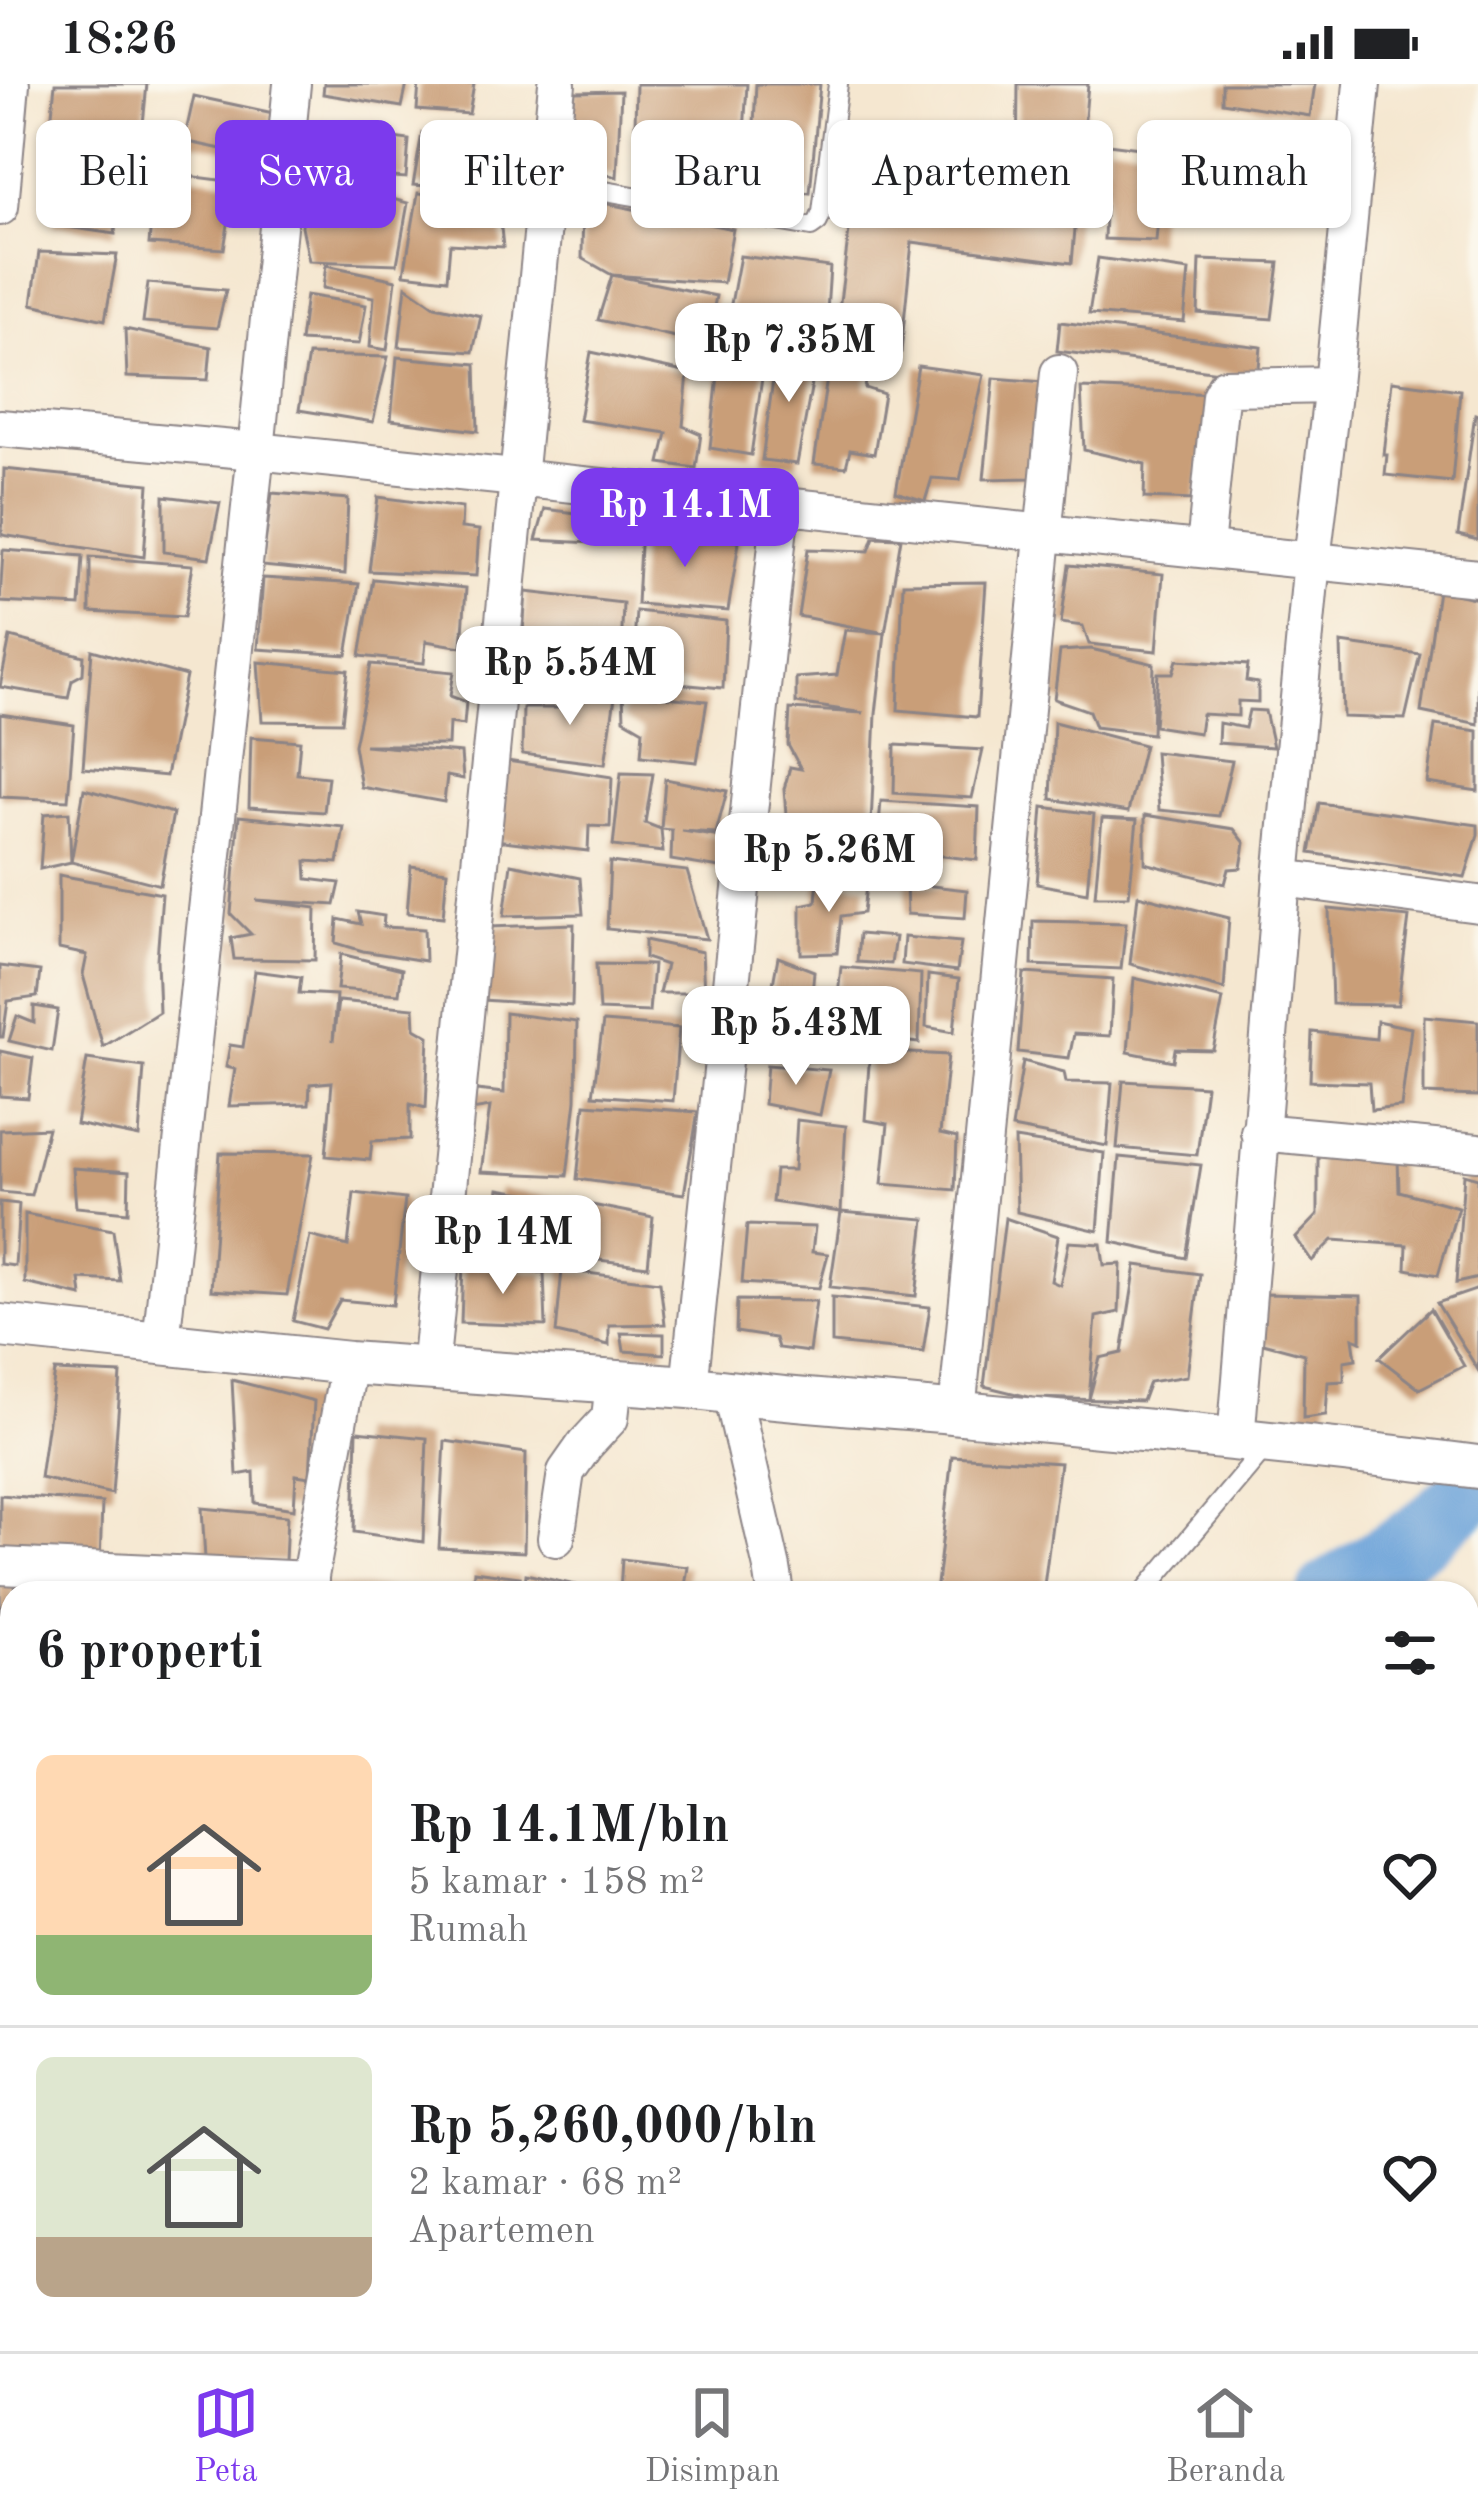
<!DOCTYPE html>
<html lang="id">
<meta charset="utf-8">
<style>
body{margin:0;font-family:"Old Standard TT",serif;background:#f2f2f2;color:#202124;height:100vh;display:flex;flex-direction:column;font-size:45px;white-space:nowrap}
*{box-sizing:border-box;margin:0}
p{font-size:39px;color:#757577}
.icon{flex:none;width:66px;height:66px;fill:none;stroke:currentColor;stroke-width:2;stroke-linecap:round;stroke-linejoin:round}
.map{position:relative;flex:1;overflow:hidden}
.sheet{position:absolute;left:0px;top:1497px;width:1479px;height:771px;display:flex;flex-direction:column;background:#fff;border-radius:36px 36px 0 0;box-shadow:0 3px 9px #0004}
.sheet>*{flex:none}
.top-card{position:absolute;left:36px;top:36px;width:1407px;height:108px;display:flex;gap:24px}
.price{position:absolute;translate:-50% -102px;padding:0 27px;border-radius:24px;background:#fff;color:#222;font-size:39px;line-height:78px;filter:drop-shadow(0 3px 6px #0008)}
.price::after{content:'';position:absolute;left:50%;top:72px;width:36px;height:27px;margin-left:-18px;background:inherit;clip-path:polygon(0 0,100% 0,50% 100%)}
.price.on{background:#7c3aed;color:#fff}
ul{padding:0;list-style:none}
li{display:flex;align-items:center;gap:36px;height:300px;padding:0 36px}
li+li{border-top:3px solid #e0e0e0}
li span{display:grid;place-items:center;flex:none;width:336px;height:240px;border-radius:18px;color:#555}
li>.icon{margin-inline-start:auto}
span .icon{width:144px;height:144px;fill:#fffc;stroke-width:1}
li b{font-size:51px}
h2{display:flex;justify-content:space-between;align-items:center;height:144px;padding:0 36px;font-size:51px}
.chip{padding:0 42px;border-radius:18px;background:#fff;box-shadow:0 3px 9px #0004;font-size:42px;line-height:108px}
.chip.on{background:#7c3aed;color:#fff}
.status{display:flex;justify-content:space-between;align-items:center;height:84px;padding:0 60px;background:#fff;direction:ltr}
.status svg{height:33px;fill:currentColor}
.tab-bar{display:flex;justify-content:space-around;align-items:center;height:168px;border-top:3px solid #e0e0e0;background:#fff;font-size:33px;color:#757577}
.tab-bar a{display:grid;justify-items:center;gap:6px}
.tab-bar .on{color:#7c3aed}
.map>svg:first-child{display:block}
</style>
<div class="status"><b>18:26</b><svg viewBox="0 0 49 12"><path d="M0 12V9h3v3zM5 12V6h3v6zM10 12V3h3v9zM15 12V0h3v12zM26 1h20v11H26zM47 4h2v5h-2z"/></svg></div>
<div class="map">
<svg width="1478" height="2267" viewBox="0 0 1478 2267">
<rect width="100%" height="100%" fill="#fbf7ec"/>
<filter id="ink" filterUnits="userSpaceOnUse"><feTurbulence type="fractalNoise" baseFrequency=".00833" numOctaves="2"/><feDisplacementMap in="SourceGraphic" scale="24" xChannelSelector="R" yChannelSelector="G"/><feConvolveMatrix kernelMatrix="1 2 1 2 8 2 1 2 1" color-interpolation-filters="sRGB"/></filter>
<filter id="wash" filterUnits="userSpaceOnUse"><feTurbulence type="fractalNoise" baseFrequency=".004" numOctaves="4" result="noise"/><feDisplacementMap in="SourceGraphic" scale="48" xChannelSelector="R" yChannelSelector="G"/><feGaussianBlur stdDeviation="2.7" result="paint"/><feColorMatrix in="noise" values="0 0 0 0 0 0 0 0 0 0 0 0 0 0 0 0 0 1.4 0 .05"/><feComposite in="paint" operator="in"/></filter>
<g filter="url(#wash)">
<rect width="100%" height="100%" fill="#f5e7d0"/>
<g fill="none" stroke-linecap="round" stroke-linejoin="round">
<!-- river -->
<g stroke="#6ba2d9" stroke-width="66">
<polyline points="1330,1509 1420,1452 1478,1401"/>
<polyline points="16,2267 29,2256"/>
</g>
</g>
<g id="blocks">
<!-- building -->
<g fill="#c99e78">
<polygon points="55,0 147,0 141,60 50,49"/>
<polygon points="324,0 407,0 402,23 323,10"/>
<polygon points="419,0 474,0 469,30 417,26"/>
<polygon points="636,0 747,0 743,66 635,44"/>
<polygon points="756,0 820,0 810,109 751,102"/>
<polygon points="1018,0 1088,0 1072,179 912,158 901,268 835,257 856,92 1017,100"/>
<polygon points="1222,0 1315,0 1310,32 1222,18"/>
<polygon points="621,7 617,93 567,81 575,8"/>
<polygon points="194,12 273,29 263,74 184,57"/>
<polygon points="316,44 409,56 406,94 316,87"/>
<polygon points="422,49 515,60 504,107 413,101"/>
<polygon points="1108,60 1164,67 1156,157 1104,155"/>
<polygon points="55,81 119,83 115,150 53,141"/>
<polygon points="135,85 235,98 224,165 149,160 152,126 131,125"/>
<polygon points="308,93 408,119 397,180 309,177 302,142"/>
<polygon points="418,109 498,116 503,163 450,160 447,195 404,190"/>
<polygon points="583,115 733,145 723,199 612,191 582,174"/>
<polygon points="39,168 117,171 105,236 32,220"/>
<polygon points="740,172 830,183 825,257 727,241"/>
<polygon points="1098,174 1189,187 1184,238 1089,230"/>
<polygon points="1200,176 1279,179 1272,235 1198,229"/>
<polygon points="326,181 396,196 387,266 370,263 374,213 323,204"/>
<polygon points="612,191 716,212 707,260 598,236"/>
<polygon points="148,199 226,206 217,244 143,238"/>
<polygon points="406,202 435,222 481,232 473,268 399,263"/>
<polygon points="306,211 366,221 359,260 300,257"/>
<polygon points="1060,238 1261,263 1258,293 1057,267"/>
<polygon points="125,245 211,263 208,296 127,293"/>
<polygon points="722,255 767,259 751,371 710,364"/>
<polygon points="777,267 818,267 797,380 762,376"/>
<polygon points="591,268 688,289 683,342 701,350 696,384 660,379 667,349 579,336"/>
<polygon points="308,271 388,273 373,338 299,326"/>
<polygon points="397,273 476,280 478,347 391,336"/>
<polygon points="829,281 868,285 865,304 884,310 874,370 850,366 846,383 814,380"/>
<polygon points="918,282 984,291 960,396 932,394 925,417 896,408"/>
<polygon points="994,294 1045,298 1034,394 984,395"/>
<polygon points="1392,297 1460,306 1452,398 1385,391 1387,371 1384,371"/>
<polygon points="1081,304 1214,310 1195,416 1144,414 1145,380 1084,366"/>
<polygon points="1475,330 1478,331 1478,456 1458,451"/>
<polygon points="4,385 149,400 144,473 2,451"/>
<polygon points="272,409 348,415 345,490 262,482"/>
<polygon points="164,412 220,419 209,474 164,468"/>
<polygon points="378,413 462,424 461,444 479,446 476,492 369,487"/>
<polygon points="545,425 592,431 592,459 536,456"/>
<polygon points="641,442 739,458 728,527 637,520"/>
<polygon points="874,453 901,454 885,549 798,532 808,465 869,467"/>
<polygon points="3,466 83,472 80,522 0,518"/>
<polygon points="90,473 193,481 184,533 90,528"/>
<polygon points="1069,481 1163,490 1157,567 1089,560 1083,542 1061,539"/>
<polygon points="263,494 359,500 347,571 258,565"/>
<polygon points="373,495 466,504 462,563 426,557 424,579 360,572"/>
<polygon points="986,498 977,633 898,626 903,499"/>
<polygon points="1438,506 1478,515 1478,640 1421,628"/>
<polygon points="526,508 623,519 621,572 595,569 592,594 521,581"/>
<polygon points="636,527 726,537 723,604 632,596"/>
<polygon points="845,546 885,549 876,630 869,786 822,777 820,763 788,755 784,705 790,683 801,685 788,661 790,625 864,629 796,619 796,594 837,591"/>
<polygon points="10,553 84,572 83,590 72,596 68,614 0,603"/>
<polygon points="1341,559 1420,570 1405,635 1343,633"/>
<polygon points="1091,565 1154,580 1152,650 1095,643 1089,627 1054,615 1060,567"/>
<polygon points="92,566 186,592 166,692 83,684"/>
<polygon points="1177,576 1248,581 1246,597 1258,599 1258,618 1238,617 1238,632 1202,630 1199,649 1154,642 1158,589 1173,589"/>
<polygon points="258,578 348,586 342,638 262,637"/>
<polygon points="371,580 454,588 450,612 466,618 464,641 449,639 448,661 364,661 461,669 463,695 447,692 444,718 361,703 354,661"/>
<polygon points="567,603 615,613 605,680 522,670 523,624 563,624"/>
<polygon points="623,609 707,617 697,678 641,672 643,646 624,635"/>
<polygon points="1249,626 1265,627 1273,663 1218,659 1219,639 1245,644"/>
<polygon points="0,630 74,641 68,716 0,713"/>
<polygon points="1054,638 1144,661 1128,728 1051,715"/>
<polygon points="1435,641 1478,647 1478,707 1427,699"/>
<polygon points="251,653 300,657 297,690 328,693 324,728 249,723"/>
<polygon points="895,661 983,666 972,714 894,709"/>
<polygon points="1155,668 1232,677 1219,732 1159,726"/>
<polygon points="507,677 612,693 610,743 589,742 588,767 495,756"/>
<polygon points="621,689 653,690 645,739 661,745 663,768 613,762"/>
<polygon points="665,695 727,707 716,749 682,747 721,753 720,784 671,776 672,746 661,745"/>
<polygon points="84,705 173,729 160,801 71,778"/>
<polygon points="881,717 979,723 977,776 877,764"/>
<polygon points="1319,719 1478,741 1478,751 1465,793 1310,769"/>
<polygon points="1043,723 1094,730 1087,809 1037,800"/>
<polygon points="69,728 71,778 40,785 44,730"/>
<polygon points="1145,731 1234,745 1245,759 1241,784 1229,785 1225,800 1145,779"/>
<polygon points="239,732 344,743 338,779 306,777 307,795 340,799 335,821 256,816 316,824 315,876 234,875 231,854 251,850 231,830"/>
<polygon points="1102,734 1137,736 1129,812 1095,812"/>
<polygon points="610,778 687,787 707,855 607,845"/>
<polygon points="511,780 580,794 583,830 504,832"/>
<polygon points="411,782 447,787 443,833 407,829"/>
<polygon points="59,791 162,810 157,875 159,928 103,963 83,891 87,871 59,865"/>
<polygon points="818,795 866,801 863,829 841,832 837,869 801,870 801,821 816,818"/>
<polygon points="906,799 967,806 965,834 907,830"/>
<polygon points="1138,811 1229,834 1224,905 1130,880"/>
<polygon points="1329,825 1409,833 1398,921 1332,920"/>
<polygon points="358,828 384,832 383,843 424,845 425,877 363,867 336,859 338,835 361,840"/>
<polygon points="1033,837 1126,839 1121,885 1032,881"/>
<polygon points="574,840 572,922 483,916 490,843"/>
<polygon points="859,850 895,853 891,880 857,878"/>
<polygon points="904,853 961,858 957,887 902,880"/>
<polygon points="645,856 702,868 704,909 659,909 666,881 645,874"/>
<polygon points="341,870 402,885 399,910 337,905"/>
<polygon points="778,873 814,887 811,921 770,916"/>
<polygon points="596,880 653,881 649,928 599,926"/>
<polygon points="0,882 40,887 37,913 8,917 3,953 0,953"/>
<polygon points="841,883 921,890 919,959 834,949"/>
<polygon points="255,887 301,893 299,909 336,911 333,957 338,917 414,924 415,944 429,952 426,1024 410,1020 410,1055 372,1057 370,1076 326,1072 332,998 310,1000 309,1020 229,1022 235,985 226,983 230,961 243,963"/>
<polygon points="1024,889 1113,895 1110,952 1074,950 1069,974 1018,968"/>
<polygon points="928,891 959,895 954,948 926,943"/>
<polygon points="1134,894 1223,915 1213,966 1175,965 1173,977 1128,968"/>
<polygon points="34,922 58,926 52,967 9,957 17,932 34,939"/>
<polygon points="505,929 577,938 576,1016 567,1092 481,1088 490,1023 472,1026 476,1006 504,1009"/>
<polygon points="1424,932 1478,937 1478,1012 1424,1010"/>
<polygon points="1377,937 1411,944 1401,1023 1371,1026 1369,999 1310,997 1312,948 1376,955"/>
<polygon points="603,938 679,944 673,1017 593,1011"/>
<polygon points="0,967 33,974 28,1014 0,1012"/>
<polygon points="870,967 948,971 940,1050 957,1054 955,1106 882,1100 888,1040 865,1036"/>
<polygon points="87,975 144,983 139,1053 76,1040"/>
<polygon points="1023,977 1064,988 1066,998 1112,999 1107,1062 1012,1044"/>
<polygon points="767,981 829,986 820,1031 764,1020"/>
<polygon points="1123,997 1206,1002 1197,1071 1117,1064"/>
<polygon points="585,1020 698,1028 684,1110 577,1095"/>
<polygon points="797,1036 846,1042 841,1128 772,1118 775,1086 794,1086"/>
<polygon points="48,1044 31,1111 0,1108 0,1046"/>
<polygon points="1015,1055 1104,1069 1098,1147 1017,1128"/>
<polygon points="1318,1068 1398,1073 1399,1107 1458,1123 1438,1191 1406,1185 1407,1161 1333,1156 1312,1177 1296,1154 1318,1131"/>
<polygon points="220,1069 313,1070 287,1211 211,1206"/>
<polygon points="1119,1073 1201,1081 1186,1174 1112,1158"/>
<polygon points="73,1084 129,1088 128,1128 76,1123"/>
<polygon points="1464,1090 1478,1094 1478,1194 1456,1199"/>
<polygon points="499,1105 560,1115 556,1175 489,1171"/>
<polygon points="354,1109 405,1115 393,1221 340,1216 324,1245 293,1237 310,1152 348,1162"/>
<polygon points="0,1118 19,1120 15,1182 0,1180"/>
<polygon points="587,1120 653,1133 648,1182 582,1174"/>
<polygon points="841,1128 925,1135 916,1212 830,1203"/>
<polygon points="25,1130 113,1146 120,1197 80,1195 82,1212 25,1199"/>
<polygon points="1005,1134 1058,1152 1051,1197 1060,1201 1069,1158 1101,1160 1104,1181 1121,1180 1119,1228 1096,1233 1089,1315 1100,1274 1122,1269 1136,1181 1200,1190 1187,1292 1149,1298 1142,1317 1033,1314 984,1302"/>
<polygon points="747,1141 815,1143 812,1168 828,1170 819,1204 742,1199"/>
<polygon points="463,1180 544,1189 546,1242 461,1239"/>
<polygon points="562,1186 660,1198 665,1240 609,1241 609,1261 556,1249"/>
<polygon points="1478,1205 1478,1286 1437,1219"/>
<polygon points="1263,1210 1361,1212 1361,1257 1353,1254 1356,1275 1344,1277 1344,1297 1328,1298 1326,1331 1303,1334 1304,1270 1255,1257"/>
<polygon points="832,1213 930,1223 923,1268 832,1259"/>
<polygon points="737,1216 816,1217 809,1268 778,1264 775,1254 736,1248"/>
<polygon points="1431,1225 1464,1282 1419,1305 1379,1274"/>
<polygon points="621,1249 664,1250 664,1270 624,1267"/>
<polygon points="55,1287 121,1290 112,1410 40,1394"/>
<polygon points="232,1296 314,1317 310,1393 296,1391 294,1425 255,1419 254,1388 237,1391"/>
<polygon points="357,1347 427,1354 423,1458 354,1448"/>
<polygon points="445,1357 526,1369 524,1468 439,1464"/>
<polygon points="952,1372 1060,1379 1043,1509 936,1509"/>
<polygon points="0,1411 102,1419 100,1479 0,1470"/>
<polygon points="202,1424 287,1432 285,1477 205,1475"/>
<polygon points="622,1475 688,1483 684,1509 620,1509"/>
<polygon points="474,1487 520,1493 517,1509 472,1509"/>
<polygon points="0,1489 15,1490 15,1509 12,1509 8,1665 0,1665"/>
<polygon points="526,1490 602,1507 602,1509 524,1509"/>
<polygon points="313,1501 429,1505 429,1509 311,1509"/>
<polygon points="1467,1726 1478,1727 1478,1759 1470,1816 1467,1816"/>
<polygon points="1467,2131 1478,2147 1478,2203 1467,2210"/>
<polygon points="163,2256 177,2256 179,2267 128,2267"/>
<polygon points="204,2256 276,2256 278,2267 203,2267"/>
<polygon points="674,2256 751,2256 762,2267 683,2267"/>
<polygon points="1036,2256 1096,2256 1110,2267 1030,2267"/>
<polygon points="1180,2256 1262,2256 1248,2267 1167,2267"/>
<polygon points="1286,2256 1380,2256 1391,2267 1276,2267"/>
</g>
</g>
</g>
<g filter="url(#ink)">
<use href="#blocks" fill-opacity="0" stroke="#8c8486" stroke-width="3"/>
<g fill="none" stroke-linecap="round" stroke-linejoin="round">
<!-- service casing -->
<g stroke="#8c8486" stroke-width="22">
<g id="service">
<polyline points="548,97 811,143 818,138 822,128 838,0"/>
<polyline points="1143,1509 1267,1362"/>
</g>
</g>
<!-- minor casing -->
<g stroke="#8c8486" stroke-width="40">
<g id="minor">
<polyline points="0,123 11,0"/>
<polyline points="0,344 256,367 1478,494"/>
<polyline points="1205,464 1220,312 1225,303 1333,301"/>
<polyline points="1282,794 1478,820"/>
<polyline points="1259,1048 1478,1068"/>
<polyline points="161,1258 256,367 292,0"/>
<polyline points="430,1286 557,0"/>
<polyline points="689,1303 781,422"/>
<polyline points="732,1309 772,1484 776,1509"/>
<polyline points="957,1328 1059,289"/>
<polyline points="1236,1356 1282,794 1312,476 1333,301 1362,0"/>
<polyline points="556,1454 566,1388 585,1361 610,1334 614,1298"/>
<polyline points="0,1482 310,1496"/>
<polyline points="307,1509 349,1279"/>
<polyline points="1467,1636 1478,1630"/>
<polyline points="1467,1973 1478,1971"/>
<polyline points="965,2256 974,2267"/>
<polyline points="908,2267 921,2256"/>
</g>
</g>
<!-- tertiary casing -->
<g stroke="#8c8486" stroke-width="46">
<path id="tertiary" d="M0,1242L349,1279L689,1303C779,1316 870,1320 961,1329C1133,1345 1306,1361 1478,1383"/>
</g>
<!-- service -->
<use href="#service" stroke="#fff" stroke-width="18"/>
<!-- minor -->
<use href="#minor" stroke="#fff" stroke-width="36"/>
<!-- tertiary -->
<use href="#tertiary" stroke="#fff" stroke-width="42"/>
</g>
</g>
</svg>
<b class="price" style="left:789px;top:321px">Rp 7.35M</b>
<b class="price on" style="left:685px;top:486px">Rp 14.1M</b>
<b class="price" style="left:570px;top:644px">Rp 5.54M</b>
<b class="price" style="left:829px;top:831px">Rp 5.26M</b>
<b class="price" style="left:796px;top:1004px">Rp 5.43M</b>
<b class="price" style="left:503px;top:1213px">Rp 14M</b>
<div class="top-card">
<a class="chip">Beli</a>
<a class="chip on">Sewa</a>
<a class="chip">Filter</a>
<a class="chip">Baru</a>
<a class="chip">Apartemen</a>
<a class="chip">Rumah</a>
</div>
<section class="sheet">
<h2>6 properti<svg class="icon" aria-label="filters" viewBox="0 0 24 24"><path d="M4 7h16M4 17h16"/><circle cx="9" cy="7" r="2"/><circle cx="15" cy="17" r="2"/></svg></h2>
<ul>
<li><span style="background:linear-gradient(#ffd9b3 75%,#8fb573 0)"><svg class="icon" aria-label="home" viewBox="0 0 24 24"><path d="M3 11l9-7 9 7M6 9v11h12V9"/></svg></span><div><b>Rp 14.1M/bln</b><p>5 kamar · 158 m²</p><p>Rumah</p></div><svg class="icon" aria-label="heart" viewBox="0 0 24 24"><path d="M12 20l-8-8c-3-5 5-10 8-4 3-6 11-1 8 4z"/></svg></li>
<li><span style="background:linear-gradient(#dfe7d0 75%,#b9a48a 0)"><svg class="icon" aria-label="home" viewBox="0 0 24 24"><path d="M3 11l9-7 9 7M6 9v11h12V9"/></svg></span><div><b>Rp 5,260,000/bln</b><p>2 kamar · 68 m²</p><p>Apartemen</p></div><svg class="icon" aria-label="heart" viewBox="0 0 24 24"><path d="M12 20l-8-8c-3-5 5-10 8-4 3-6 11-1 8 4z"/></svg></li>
</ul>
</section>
</div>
<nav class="tab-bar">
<a class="on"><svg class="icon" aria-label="map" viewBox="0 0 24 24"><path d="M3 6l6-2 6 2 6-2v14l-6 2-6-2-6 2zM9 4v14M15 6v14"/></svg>Peta</a>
<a><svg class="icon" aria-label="saved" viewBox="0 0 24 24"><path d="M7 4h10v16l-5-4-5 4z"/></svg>Disimpan</a>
<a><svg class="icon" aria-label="home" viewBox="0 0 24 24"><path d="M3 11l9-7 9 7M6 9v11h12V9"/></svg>Beranda</a>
</nav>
